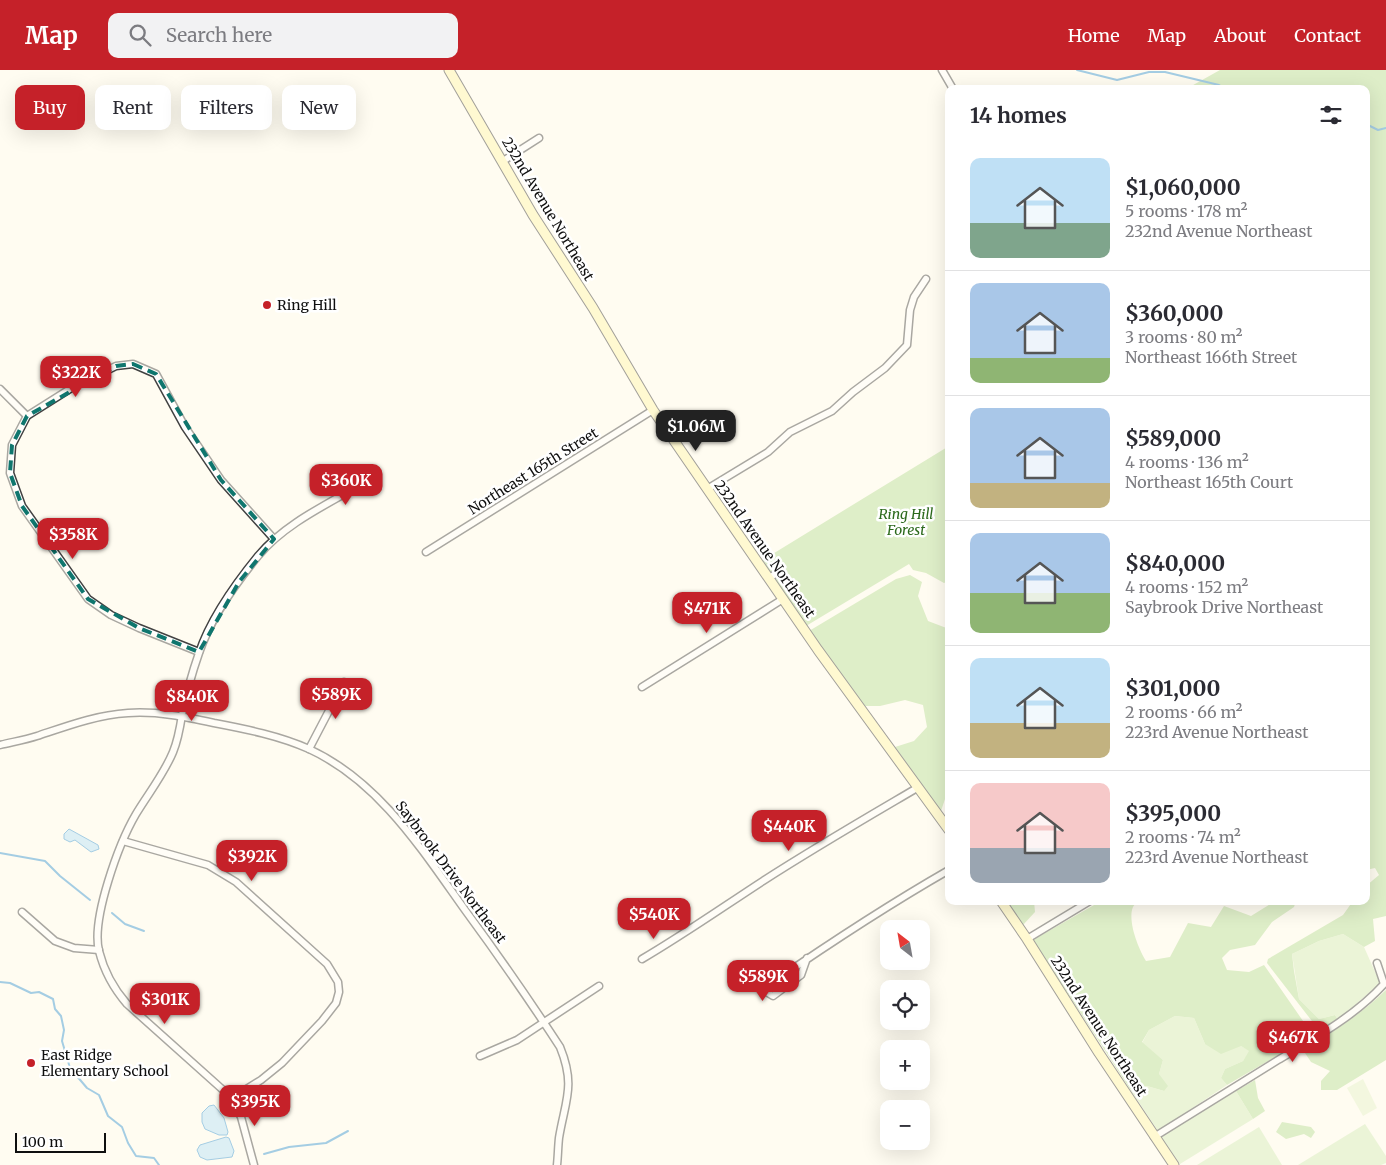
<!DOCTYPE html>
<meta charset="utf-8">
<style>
body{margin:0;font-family:Merriweather,serif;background:#f2f2f3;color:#2b2b33;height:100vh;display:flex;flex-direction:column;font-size:19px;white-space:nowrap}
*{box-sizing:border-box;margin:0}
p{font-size:16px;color:#7c7c81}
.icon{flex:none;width:28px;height:28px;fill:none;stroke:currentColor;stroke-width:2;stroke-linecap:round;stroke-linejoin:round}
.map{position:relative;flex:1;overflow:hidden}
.details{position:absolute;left:945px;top:15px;width:425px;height:820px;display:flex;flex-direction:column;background:#fff;border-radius:10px;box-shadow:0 5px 20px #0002}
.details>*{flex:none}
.top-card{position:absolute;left:15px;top:15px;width:475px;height:45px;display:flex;gap:10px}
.needle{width:32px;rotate:329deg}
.buttons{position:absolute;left:880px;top:850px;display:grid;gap:10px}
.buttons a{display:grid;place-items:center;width:50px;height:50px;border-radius:10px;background:#fff;box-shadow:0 5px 20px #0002;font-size:25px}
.scale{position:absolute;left:15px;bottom:12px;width:91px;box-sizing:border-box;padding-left:5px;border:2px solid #0f0f0f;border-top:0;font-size:14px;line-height:18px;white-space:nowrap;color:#0f0f0f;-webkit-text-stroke:4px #fff;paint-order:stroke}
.price{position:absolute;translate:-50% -42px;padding:0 11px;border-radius:10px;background:#c52129;color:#fff;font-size:16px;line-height:32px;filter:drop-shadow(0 1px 2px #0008)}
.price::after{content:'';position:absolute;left:50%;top:30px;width:15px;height:11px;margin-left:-8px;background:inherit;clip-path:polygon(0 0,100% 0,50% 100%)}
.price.selected{background:#222;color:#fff}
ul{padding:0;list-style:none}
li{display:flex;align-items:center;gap:15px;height:125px;padding:0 25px}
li+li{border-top:1px solid #e1e1e2}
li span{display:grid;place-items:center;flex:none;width:140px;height:100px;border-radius:10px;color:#555}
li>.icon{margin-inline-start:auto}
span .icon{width:60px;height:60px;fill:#fffc;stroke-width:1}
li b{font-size:21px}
h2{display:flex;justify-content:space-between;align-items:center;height:60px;padding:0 25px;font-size:21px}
.pill{padding:0 18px;border-radius:10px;background:#fff;box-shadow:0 5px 20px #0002;font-size:18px;line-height:45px}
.pill.selected{background:#c52129;color:#fff}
header{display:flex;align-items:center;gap:30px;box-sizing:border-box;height:70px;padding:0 25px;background:#c52129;color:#fff}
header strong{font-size:24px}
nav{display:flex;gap:28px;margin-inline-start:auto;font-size:18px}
.search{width:350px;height:45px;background:#f2f2f3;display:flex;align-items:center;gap:12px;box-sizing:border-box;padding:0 18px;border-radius:10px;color:#7c7c81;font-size:19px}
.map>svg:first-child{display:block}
</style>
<header>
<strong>Map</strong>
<div class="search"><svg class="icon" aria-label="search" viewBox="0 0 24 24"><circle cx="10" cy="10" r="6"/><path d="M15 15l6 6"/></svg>Search here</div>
<nav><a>Home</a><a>Map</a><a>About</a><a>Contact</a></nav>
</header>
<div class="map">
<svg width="1386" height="1095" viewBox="0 0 1386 1095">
<rect width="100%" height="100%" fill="#fffcf1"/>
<!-- green -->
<g fill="#d3ecb9">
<polygon points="1343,864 1364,877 1380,913 1338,950 1335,945 1319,949 1299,929 1292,884 1319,871"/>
<polygon points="1175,946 1194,948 1205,974 1241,976 1250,981 1243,991 1225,999 1221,1008 1227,1015 1158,1061 1130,1019 1147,1016 1164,1021 1159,1004 1163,990 1142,973 1149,960"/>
<polygon points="1236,1021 1253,1049 1180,1094 1161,1067"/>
<polygon points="1365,1054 1386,1086 1386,1093 1381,1095 1298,1095"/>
<polygon points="1259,1057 1282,1095 1197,1095"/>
</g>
<!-- forest -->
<g fill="#b7dd97">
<polygon points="1220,0 1386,0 1386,846 1373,849 1375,871 1364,877 1343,864 1319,871 1292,884 1294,901 1299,929 1319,949 1335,945 1338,950 1324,958 1315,955 1267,893 1268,889 1343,845 1353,831 1366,831 1366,816 1379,805 1375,798 1366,800 1366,19 1186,19"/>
<polygon points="949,376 949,511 944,513 926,503 913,500 909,494 806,556 761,491"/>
<polygon points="910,505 922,512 918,526 928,551 949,559 949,722 946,726 941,741 895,677 914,671 927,657 923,635 905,630 880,636 865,636 809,561 896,509"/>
<polygon points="1007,831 1034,831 1035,842 1023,855"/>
<path d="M1101,831H1138C1136,833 1134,835 1133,837C1127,851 1139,880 1146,891L1170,887L1188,853L1211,857L1224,836L1251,846L1275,831H1296L1294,837L1272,852L1255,875L1230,880L1222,888L1227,900L1249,902L1264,895L1310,961L1306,969L1227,1015L1221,1008L1225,999L1243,991L1249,981L1241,976L1221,984L1205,974L1194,948L1175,946L1149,960L1142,972L1163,990L1159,1004L1168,1016L1164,1021L1147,1016L1130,1019L1033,870Z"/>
<path d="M1386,920V990L1337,1020H1321V1011L1330,1001L1311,992L1303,980C1333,962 1361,944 1386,920Z"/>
<polygon points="1255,1010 1258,1028 1265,1041 1253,1049 1236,1021"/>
<polygon points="1282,1052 1311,1057 1315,1062 1311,1068 1304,1064 1286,1069 1276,1062"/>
</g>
<!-- pitch -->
<polygon fill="#e5f2cb" points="1363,1009 1377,1038 1363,1046 1347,1018"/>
<!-- water -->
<g fill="#b3dff9" stroke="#3795d3">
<polygon points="69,759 98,775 99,779 91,782 75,770 70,772 64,769 64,764"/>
<polygon points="214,1035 224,1048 228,1062 227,1065 219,1065 205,1059 202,1052 202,1043 209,1036"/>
<polygon points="226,1067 229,1068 234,1081 232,1087 207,1090 200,1087 197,1080 200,1075"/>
</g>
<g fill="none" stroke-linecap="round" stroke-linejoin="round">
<!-- stream -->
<g stroke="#3795d3" stroke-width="2">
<polyline points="1077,0 1117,10 1149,2 1165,2 1219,15 1226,19"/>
<polyline points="1366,54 1378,60 1386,58"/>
<polyline points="0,783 45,791 60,806 90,830"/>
<polyline points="112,843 125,854 144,861"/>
<polyline points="0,912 10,913 31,923 39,922 53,929 55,939 61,946 64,960 62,971 70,998 87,1018 99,1025 108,1046 122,1057 128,1073 136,1086 154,1088 159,1095"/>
<polyline points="264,1084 289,1077 326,1073 348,1061"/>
</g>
<!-- street casing -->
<g stroke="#424242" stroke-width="9">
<g id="street">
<polyline points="942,0 953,19"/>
<polyline points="503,91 539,68"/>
<polyline points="0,319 27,346"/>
<polyline points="707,419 768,382 790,362 832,341 853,322 885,298 907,275 910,240 914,227 926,209"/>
<polyline points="426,482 653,340"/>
<polyline points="769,508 777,503"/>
<polyline points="199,582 139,558 111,545 88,529 22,436 10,403 12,375 27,346 73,317 116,296 133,294 156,304 185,357 221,410 274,469"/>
<polyline points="642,617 783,529"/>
<path d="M0,675C12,672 25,670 37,666C67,656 96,645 128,643C158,641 186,647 214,653C246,659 280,666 309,679C379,711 422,780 465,840C498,885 530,931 560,977C576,1016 565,1031 559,1068C558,1077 558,1086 557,1095"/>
<polyline points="309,679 344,612"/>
<polyline points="123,771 208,795 236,812 327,894 338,912 339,922 336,933 322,951 282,993 261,1010 232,1028"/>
<polyline points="22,842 55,871 74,878 99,880"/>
<polyline points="1027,869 1090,831"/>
<path d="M807,888L801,905L773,926L768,923L767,917L772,913C830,873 888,835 949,800"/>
<path d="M642,889C683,865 723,837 763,811C814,778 866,748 917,718"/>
<polyline points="480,986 517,970 599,916"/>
<path d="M1154,1067C1196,1041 1237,1015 1278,990C1315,968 1355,946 1384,914L1377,893"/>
<path d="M254,1095L241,1047L232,1028L127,934C114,919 104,901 99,881C91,849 119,773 136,744C148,724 164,704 173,682C178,670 180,658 182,645C186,625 192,603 199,583C210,550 236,513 258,486C285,453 330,433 367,411"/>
</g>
</g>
<!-- secondary casing -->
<g stroke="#313131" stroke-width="11">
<g id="secondary">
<polyline points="449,0 533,145 593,238 653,340 818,580 949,760"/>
<polyline points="1001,831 1027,869 1099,983 1174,1095"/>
</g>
</g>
<!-- street -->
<use href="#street" stroke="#fff" stroke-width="6"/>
<!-- secondary -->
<use href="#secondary" stroke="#fff6ac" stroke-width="9"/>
</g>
<!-- marked area -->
<path d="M0 0H1386V1095H0ZM133,294L156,304L221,410L274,469L239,512L199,582L139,558L88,529L22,436L10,403L12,375L27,346L116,296Z" fill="#fffcf1" fill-opacity=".55" fill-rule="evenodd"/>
<path fill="none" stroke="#0f766e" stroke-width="4" stroke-dasharray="10 6" stroke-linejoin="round" d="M133,294L156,304L221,410L274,469L239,512L199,582L139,558L88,529L22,436L10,403L12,375L27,346L116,296Z"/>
<!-- markers -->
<g fill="#c52129" stroke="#fff" stroke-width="2">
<circle cx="267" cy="235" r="5"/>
<circle cx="31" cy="993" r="5"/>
</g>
<g text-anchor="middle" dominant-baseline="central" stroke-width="5" stroke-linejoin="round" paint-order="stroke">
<!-- street labels -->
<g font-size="14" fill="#0f0f0f" stroke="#fff">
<text transform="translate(548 139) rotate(59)">232nd Avenue Northeast</text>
<text transform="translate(533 401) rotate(-32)">Northeast 165th Street</text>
<text transform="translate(765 479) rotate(55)">232nd Avenue Northeast</text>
<text transform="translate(451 802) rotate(53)">Saybrook Drive Northeast</text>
<text transform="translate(1099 956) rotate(57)">232nd Avenue Northeast</text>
</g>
<!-- poi labels -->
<g font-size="14" fill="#0f0f0f" stroke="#fff" text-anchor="start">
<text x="277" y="235">Ring Hill</text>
<text x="41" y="985">East Ridge<tspan x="41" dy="16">Elementary School</tspan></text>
</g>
<!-- park labels -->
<g font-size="14" font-style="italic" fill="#2c6a1c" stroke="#fff">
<text x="906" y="444">Ring Hill<tspan x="906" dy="16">Forest</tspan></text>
</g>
</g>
</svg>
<div class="buttons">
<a><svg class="needle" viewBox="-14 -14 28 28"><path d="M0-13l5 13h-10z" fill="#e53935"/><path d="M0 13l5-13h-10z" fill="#7c7c81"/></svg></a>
<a><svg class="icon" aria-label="locate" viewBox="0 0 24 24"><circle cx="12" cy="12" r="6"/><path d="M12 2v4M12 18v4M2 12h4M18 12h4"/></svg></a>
<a>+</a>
<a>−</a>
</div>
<div class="scale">100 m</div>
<b class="price" style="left:76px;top:328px">$322K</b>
<b class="price selected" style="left:696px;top:382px">$1.06M</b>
<b class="price" style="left:346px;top:436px">$360K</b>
<b class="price" style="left:73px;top:490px">$358K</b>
<b class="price" style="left:707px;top:564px">$471K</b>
<b class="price" style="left:336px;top:650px">$589K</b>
<b class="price" style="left:192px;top:652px">$840K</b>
<b class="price" style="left:789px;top:782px">$440K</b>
<b class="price" style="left:252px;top:812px">$392K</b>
<b class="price" style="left:654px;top:870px">$540K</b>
<b class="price" style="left:763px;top:932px">$589K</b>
<b class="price" style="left:165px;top:955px">$301K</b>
<b class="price" style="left:1293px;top:993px">$467K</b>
<b class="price" style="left:255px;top:1057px">$395K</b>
<div class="top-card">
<a class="pill selected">Buy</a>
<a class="pill">Rent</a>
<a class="pill">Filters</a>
<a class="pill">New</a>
</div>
<section class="details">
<h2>14 homes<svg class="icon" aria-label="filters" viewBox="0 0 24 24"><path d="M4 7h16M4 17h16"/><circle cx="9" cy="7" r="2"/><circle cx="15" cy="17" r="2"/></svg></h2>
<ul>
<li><span style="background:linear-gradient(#bfe0f5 65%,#7fa58c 0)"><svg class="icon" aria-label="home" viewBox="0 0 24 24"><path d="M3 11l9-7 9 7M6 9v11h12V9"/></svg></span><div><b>$1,060,000</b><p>5 rooms · 178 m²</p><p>232nd Avenue Northeast</p></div></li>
<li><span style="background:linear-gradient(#a9c7e8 75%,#8fb573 0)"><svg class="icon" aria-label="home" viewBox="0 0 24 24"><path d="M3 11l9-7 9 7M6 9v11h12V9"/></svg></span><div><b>$360,000</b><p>3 rooms · 80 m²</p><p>Northeast 166th Street</p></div></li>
<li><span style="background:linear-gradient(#a9c7e8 75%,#c2b280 0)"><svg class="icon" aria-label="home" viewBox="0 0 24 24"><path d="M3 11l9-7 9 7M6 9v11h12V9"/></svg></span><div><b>$589,000</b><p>4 rooms · 136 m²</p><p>Northeast 165th Court</p></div></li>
<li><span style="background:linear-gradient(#a9c7e8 60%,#8fb573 0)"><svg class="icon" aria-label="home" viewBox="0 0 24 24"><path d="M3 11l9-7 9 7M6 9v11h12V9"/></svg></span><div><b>$840,000</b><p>4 rooms · 152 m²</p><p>Saybrook Drive Northeast</p></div></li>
<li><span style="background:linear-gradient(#bfe0f5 65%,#c2b280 0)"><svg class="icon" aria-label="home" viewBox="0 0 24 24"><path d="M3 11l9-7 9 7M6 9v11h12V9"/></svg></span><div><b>$301,000</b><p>2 rooms · 66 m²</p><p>223rd Avenue Northeast</p></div></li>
<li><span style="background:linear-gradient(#f6c9c9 65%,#9aa5b1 0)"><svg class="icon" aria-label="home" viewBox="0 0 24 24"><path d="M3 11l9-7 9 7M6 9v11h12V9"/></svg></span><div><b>$395,000</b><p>2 rooms · 74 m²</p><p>223rd Avenue Northeast</p></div></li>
</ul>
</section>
</div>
